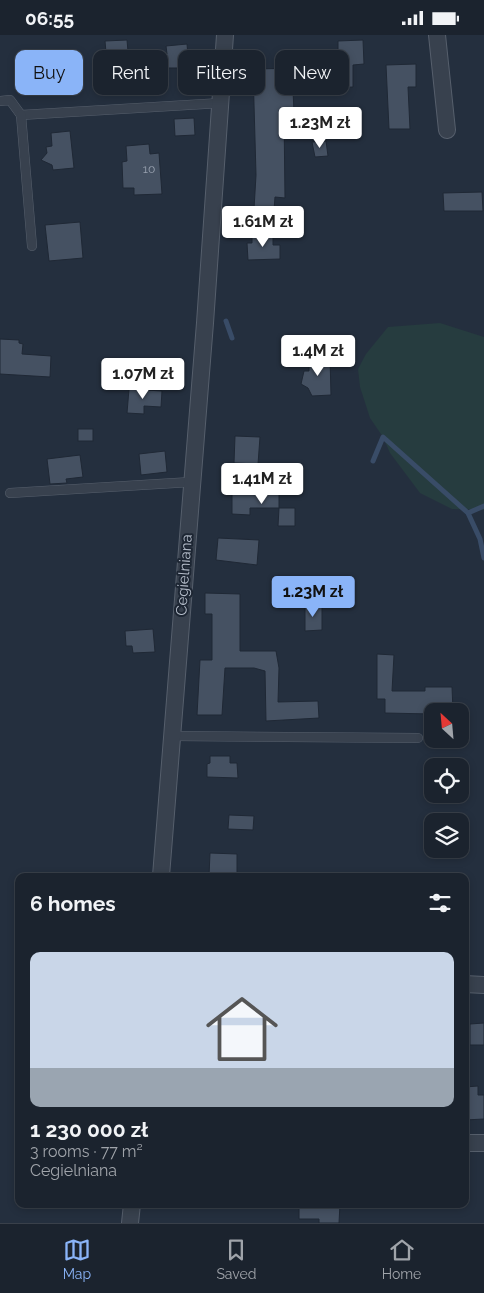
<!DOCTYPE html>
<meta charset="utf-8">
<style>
body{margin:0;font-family:Raleway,sans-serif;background:#282f3a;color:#f1f3f6;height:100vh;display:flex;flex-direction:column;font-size:19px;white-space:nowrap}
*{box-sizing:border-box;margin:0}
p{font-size:16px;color:#a0a4aa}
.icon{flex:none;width:28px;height:28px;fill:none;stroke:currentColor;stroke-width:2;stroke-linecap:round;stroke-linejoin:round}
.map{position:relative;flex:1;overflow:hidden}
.drawer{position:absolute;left:15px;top:838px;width:454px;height:335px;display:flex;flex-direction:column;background:#1b232e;border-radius:10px;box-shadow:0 2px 8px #0003,0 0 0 1px #39404a}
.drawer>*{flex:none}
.banner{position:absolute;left:15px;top:15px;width:455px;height:45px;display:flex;gap:10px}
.needle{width:32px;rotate:334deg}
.fabs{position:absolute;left:424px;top:668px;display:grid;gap:10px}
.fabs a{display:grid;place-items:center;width:45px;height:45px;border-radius:10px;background:#1b232e;box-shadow:0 2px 8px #0003,0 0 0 1px #39404a;font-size:25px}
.price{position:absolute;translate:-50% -42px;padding:0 11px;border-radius:5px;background:#fff;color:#222;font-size:16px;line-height:32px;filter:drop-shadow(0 1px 2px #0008)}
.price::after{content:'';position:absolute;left:50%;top:30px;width:15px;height:11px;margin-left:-8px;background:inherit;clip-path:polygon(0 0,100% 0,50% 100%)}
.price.current{background:#8ab4f8;color:#111}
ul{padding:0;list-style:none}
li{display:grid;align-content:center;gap:10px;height:265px;padding:0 15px}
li+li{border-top:1px solid #39404a}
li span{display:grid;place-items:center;height:155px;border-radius:10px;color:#555}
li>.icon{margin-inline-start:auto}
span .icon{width:90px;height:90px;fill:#fffc;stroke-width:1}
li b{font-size:21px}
h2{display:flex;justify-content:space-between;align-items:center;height:60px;padding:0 15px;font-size:21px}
.tag{padding:0 18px;border-radius:10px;background:#1b232e;box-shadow:0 2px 8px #0003,0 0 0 1px #39404a;font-size:18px;line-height:45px}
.tag.current{background:#8ab4f8;color:#111}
.status{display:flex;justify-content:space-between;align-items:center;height:35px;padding:0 25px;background:#1b232e;direction:ltr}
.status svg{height:14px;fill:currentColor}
.menu{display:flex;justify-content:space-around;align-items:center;height:70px;border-top:1px solid #39404a;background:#1b232e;font-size:14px;color:#a0a4aa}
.menu a{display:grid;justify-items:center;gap:2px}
.menu .current{color:#8ab4f8}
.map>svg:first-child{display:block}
</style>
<div class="status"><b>06:55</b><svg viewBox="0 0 49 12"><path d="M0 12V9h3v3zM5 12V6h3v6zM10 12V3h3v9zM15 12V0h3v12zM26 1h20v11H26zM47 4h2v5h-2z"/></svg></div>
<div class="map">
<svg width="484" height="1188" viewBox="0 0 484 1188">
<rect width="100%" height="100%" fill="#242f3e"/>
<!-- green -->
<polygon fill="#263c3f" points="440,288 484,302 484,475 452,474 420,458 390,418 383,402 370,383 360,352 358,334 366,319 388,292"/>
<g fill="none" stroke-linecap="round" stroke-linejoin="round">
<!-- stream -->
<g stroke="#394c67" stroke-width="5">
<polyline points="226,286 232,303"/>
<polyline points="373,426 383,402 468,478 480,504 484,523"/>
<polyline points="468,478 484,471"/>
</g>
</g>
<!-- building -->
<g fill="#455162" stroke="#1f2835">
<polygon points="127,5 130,39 108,41 105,6"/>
<polygon points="363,5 364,29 353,30 353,52 293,55 294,77 284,78 285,163 275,162 274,175 254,174 256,140 253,34 302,33 303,22 338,20 338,6"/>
<polygon points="187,9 189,33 161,33 160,20 167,19 166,11"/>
<polygon points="416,29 416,52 408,52 410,94 389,94 386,30"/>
<polygon points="194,83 195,100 175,101 174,84"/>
<polygon points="70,96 74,133 53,135 52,130 41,125 47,118 46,112 52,111 51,98"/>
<polygon points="326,106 328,121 315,122 312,107"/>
<polygon points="149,109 150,119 159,118 162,159 134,160 134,153 123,153 122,127 127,126 126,111"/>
<polygon points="482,157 483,176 444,176 443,158"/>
<polygon points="80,187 83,223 49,226 45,190"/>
<polygon points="252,199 273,199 273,210 280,210 280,224 248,225 247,208 252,208"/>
<polygon points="0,304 19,305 19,308 23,309 22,319 51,321 50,342 0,339"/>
<polygon points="330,322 331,360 312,361 308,353 301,349 304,336 309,336 309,323"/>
<polygon points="129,354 162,356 161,372 144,371 144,379 127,378"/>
<rect x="78" y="394" width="15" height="12"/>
<polygon points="235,401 260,402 258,429 234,428"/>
<polygon points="165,416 167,437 141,440 139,419"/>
<polygon points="80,420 83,442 66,444 67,448 50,449 47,424"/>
<polygon points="232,457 279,457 279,473 295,473 295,491 278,491 279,473 250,473 250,480 232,479"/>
<polygon points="218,503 259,505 257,530 216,525"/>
<polygon points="205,558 240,559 240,616 276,616 279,633 278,667 318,666 319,683 266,686 265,636 254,633 225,633 222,680 197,680 200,625 212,625 212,579 205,579"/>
<polygon points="305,571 322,571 322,595 305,596"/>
<polygon points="153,594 155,617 133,618 132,611 126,611 125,596"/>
<polygon points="377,619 394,620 392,656 425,656 425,652 452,652 453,676 432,676 432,679 385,678 385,664 377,664"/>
<polygon points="210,721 230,721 230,728 237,728 238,743 207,742 207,729 210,728"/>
<polygon points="229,780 254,781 253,795 228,794"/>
<polygon points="210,818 237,819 237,841 209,841"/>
<polygon points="484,988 484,1010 470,1010 470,989"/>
<polygon points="478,1051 478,1060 484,1060 484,1084 465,1085 465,1052"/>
<polygon points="299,1169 340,1169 339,1188 319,1188 319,1184 299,1184"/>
</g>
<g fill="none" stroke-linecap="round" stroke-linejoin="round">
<!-- service casing -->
<g stroke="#565f6c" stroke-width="10">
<g id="service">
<polyline points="0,66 10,65 21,80 221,68"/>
<polyline points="21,80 32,211"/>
<polyline points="10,458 191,447"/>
<polyline points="172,701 418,703"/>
</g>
</g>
<!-- minor casing -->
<g stroke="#565f6c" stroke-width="18">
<g id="minor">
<polyline points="437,0 447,95"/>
<polyline points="161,841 205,288 225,0"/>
<polyline points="465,949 484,950"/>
<polyline points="465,1108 484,1108"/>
<polyline points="130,1188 132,1169"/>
</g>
</g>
<!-- service -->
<use href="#service" stroke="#38414e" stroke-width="9"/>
<!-- minor -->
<use href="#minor" stroke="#38414e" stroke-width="16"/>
</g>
<g text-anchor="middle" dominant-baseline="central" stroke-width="4" stroke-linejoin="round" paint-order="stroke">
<!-- number labels -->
<g font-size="12" fill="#98a1af">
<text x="149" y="134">10</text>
</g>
<!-- street labels -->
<g font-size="15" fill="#b4bcc9" stroke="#1d2633">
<text transform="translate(184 540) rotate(-86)">Cegielniana</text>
</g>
</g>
</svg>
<div class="fabs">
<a><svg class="needle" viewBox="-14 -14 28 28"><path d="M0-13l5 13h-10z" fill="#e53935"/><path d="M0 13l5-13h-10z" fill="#a0a4aa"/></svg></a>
<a><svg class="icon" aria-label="locate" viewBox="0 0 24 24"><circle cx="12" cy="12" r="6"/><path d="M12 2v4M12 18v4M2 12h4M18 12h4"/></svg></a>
<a><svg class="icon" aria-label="layers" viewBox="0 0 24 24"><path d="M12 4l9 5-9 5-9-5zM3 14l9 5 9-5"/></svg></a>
</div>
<b class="price" style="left:320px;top:114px">1.23M zł</b>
<b class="price" style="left:263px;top:213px">1.61M zł</b>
<b class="price" style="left:318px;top:342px">1.4M zł</b>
<b class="price" style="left:143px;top:365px">1.07M zł</b>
<b class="price" style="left:262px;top:470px">1.41M zł</b>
<b class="price current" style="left:313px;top:583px">1.23M zł</b>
<div class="banner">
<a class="tag current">Buy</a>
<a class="tag">Rent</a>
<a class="tag">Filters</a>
<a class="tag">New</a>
</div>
<section class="drawer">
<h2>6 homes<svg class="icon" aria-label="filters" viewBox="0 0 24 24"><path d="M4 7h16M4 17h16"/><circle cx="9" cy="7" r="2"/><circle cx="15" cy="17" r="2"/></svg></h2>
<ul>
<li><span style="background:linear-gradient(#c9d6e8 75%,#9aa5b1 0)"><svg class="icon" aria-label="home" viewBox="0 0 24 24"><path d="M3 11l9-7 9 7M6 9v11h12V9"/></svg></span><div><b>1 230 000 zł</b><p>3 rooms · 77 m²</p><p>Cegielniana</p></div></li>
</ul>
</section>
</div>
<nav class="menu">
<a class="current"><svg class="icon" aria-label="map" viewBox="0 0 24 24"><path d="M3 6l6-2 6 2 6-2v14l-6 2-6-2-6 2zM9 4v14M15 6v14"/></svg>Map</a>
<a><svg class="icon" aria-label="saved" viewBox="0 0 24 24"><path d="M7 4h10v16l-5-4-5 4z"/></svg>Saved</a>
<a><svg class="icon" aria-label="home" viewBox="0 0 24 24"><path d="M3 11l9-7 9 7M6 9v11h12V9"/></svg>Home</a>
</nav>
